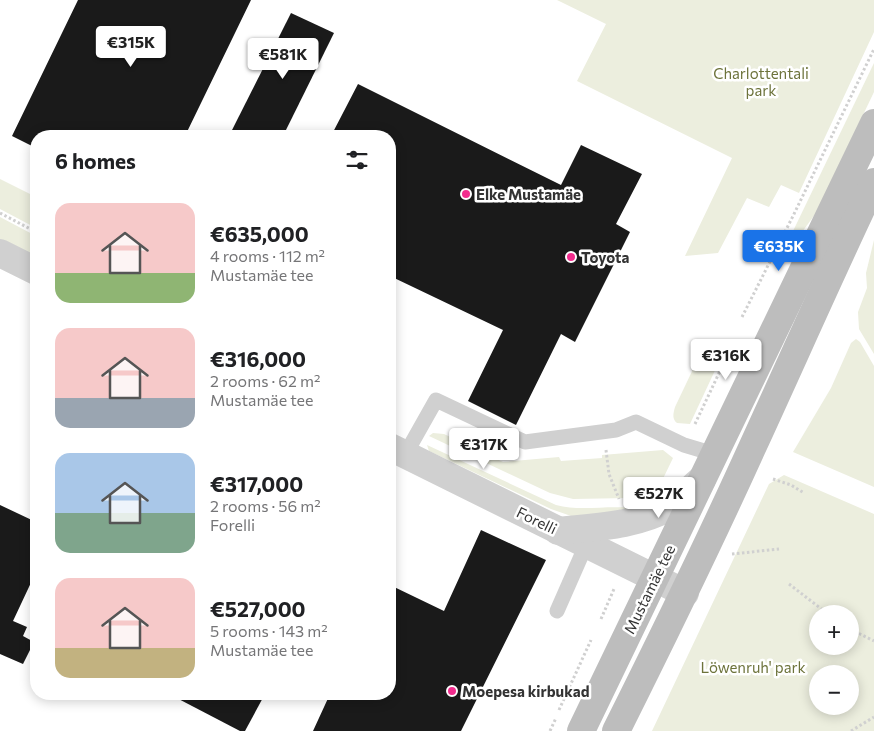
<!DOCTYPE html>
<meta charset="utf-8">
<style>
body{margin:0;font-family:Commissioner,sans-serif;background:#f6f6f6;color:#202124;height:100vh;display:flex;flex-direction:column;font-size:19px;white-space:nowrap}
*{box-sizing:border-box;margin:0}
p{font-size:16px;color:#757577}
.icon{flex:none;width:28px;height:28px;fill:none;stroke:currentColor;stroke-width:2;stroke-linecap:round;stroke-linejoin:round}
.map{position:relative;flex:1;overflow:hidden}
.side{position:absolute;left:30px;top:130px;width:366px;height:570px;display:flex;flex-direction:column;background:#fff;border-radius:20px;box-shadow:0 2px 12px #0003}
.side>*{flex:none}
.buttons{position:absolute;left:809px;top:605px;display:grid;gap:10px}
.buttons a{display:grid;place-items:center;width:50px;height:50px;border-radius:50%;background:#fff;box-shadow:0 2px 12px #0003;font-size:25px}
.price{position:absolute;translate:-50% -42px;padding:0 11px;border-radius:5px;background:#fff;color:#222;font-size:16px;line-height:32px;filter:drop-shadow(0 1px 2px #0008)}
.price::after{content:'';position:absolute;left:50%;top:30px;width:15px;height:11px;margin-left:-8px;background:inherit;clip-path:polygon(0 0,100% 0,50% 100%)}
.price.current{background:#1a73e8;color:#fff}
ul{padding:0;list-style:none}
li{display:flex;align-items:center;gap:15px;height:125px;padding:0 25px}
li span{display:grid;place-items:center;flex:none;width:140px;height:100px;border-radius:15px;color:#555}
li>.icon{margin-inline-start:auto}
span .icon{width:60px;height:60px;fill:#fffc;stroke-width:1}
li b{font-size:21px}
h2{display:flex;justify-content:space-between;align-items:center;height:60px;padding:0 25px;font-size:21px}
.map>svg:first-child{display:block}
</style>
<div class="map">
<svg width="874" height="731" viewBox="0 0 874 731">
<rect width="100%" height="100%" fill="#fff"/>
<!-- green -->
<g fill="#eceede" fill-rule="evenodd">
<polygon points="557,0 874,0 874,32 799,193 781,185 769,207 747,198 718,253 685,256 732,158 577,81 606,24"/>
<polygon points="874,63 874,92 816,213 783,258 781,256"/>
<polygon points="0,179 36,197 36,228 0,209"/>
<polygon points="0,217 36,236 36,260 0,242"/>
<polygon points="874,240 874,354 859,329 858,312 867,288 866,273"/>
<polygon points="856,339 860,342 874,366 874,487 793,452 831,388 851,343"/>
<path d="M709,342H718L725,349L690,424L677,423C672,419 673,414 675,407L705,344Z"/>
<polygon points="433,433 444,434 503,462 559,457 561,461 602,458 602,455 663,450 673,458 659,487 647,496 629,498 573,499 550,493 429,436"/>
<path d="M427,445L556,505C582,512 611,504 638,509L591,516H571L551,509L429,451Z"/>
<path d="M784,475L874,514V731H652L769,484ZM818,614H850V646H818ZM818,674H850V706H818Z"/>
</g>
<!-- building -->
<g fill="#1a1a1a">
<polygon points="78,0 251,0 185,136 36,136 36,148 12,136"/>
<polygon points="291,13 334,33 283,136 229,136"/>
<polygon points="358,84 561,185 581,145 642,174 616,224 630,232 575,342 561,334 516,425 468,401 503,330 390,276 390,136 331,136"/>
<polygon points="0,505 36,522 36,572 13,621 27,627 23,636 34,642 23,664 0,654"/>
<polygon points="481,530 546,560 461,731 313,731 330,694 390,694 390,585 444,611"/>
<polygon points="169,694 265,694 245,731 240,731"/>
</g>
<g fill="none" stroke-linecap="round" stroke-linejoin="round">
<!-- path -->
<g stroke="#d0d0d0" stroke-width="3" stroke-dasharray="2.5 2.5" stroke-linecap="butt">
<polyline points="0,213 36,232"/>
<polyline points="742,317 793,216 874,49"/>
<polyline points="695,424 728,354"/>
<polyline points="606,450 609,474 619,499"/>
<polyline points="773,479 791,485 804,493"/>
<polyline points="732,554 779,549"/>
<polyline points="789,584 828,614"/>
<polyline points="601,619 614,589"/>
<polyline points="850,629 874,641"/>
<polyline points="559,710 591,640"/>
<polyline points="550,731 556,718"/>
<polyline points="851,731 874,717"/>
</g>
<!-- lane -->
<g stroke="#d0d0d0" stroke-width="15">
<polyline points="405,455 436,400 525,442 616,430 636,422 684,445 714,454"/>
<polyline points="557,611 586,545"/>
</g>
<!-- street -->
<g stroke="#d0d0d0" stroke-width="28">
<polyline points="0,253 36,271"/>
<polyline points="390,447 685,593"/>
<path d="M558,531C594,527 637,526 669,507C681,500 691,488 702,479"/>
</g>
<!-- secondary -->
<g stroke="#bdbdbd" stroke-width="28">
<polyline points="581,731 874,123"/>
<path d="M616,731C663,637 709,543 752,448C793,359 832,270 874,182"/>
</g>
</g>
<!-- markers -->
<g fill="#f22c8d" stroke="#fff" stroke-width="2">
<circle cx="466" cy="194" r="5"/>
<circle cx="571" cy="257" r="5"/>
<circle cx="452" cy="691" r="5"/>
</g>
<g text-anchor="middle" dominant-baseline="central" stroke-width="5" stroke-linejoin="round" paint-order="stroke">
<!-- park labels -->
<g font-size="15" fill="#6d733b" stroke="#fff">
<text x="761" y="73">Charlottentali<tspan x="761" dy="17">park</tspan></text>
<text x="753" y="667">Löwenruh' park</text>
</g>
<!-- poi labels -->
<g font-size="15" font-weight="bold" fill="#333" stroke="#fff" text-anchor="start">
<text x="476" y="194">Elke Mustamäe</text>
<text x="581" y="257">Toyota</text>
<text x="462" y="691">Moepesa kirbukad</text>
</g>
<!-- street labels -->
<g font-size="15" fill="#333" stroke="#fff">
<text transform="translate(537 520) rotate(26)">Forelli</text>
<text transform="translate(649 589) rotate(-64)">Mustamäe tee</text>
</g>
</g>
</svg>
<div class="buttons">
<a>+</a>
<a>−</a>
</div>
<b class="price" style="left:131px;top:68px">€315K</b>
<b class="price" style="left:283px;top:80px">€581K</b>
<b class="price current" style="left:779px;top:272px">€635K</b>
<b class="price" style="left:726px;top:381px">€316K</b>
<b class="price" style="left:484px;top:470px">€317K</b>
<b class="price" style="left:659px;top:519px">€527K</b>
<section class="side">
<h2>6 homes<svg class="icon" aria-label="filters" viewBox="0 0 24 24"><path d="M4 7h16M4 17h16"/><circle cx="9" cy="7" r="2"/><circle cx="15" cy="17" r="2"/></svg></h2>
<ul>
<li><span style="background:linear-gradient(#f6c9c9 70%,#8fb573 0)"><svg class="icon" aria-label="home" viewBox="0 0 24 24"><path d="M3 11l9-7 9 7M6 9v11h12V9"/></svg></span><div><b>€635,000</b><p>4 rooms · 112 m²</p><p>Mustamäe tee</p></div></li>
<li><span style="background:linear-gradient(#f6c9c9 70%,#9aa5b1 0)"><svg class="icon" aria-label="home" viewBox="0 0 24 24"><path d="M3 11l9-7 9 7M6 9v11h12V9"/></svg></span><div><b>€316,000</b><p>2 rooms · 62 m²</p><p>Mustamäe tee</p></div></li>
<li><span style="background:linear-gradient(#a9c7e8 60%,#7fa58c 0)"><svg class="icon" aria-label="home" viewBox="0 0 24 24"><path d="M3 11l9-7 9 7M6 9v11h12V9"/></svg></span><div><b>€317,000</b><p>2 rooms · 56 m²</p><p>Forelli</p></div></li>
<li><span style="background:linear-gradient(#f6c9c9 70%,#c2b280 0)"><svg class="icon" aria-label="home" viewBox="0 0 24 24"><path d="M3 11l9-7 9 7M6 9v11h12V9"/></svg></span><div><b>€527,000</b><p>5 rooms · 143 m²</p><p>Mustamäe tee</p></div></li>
</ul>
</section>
</div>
